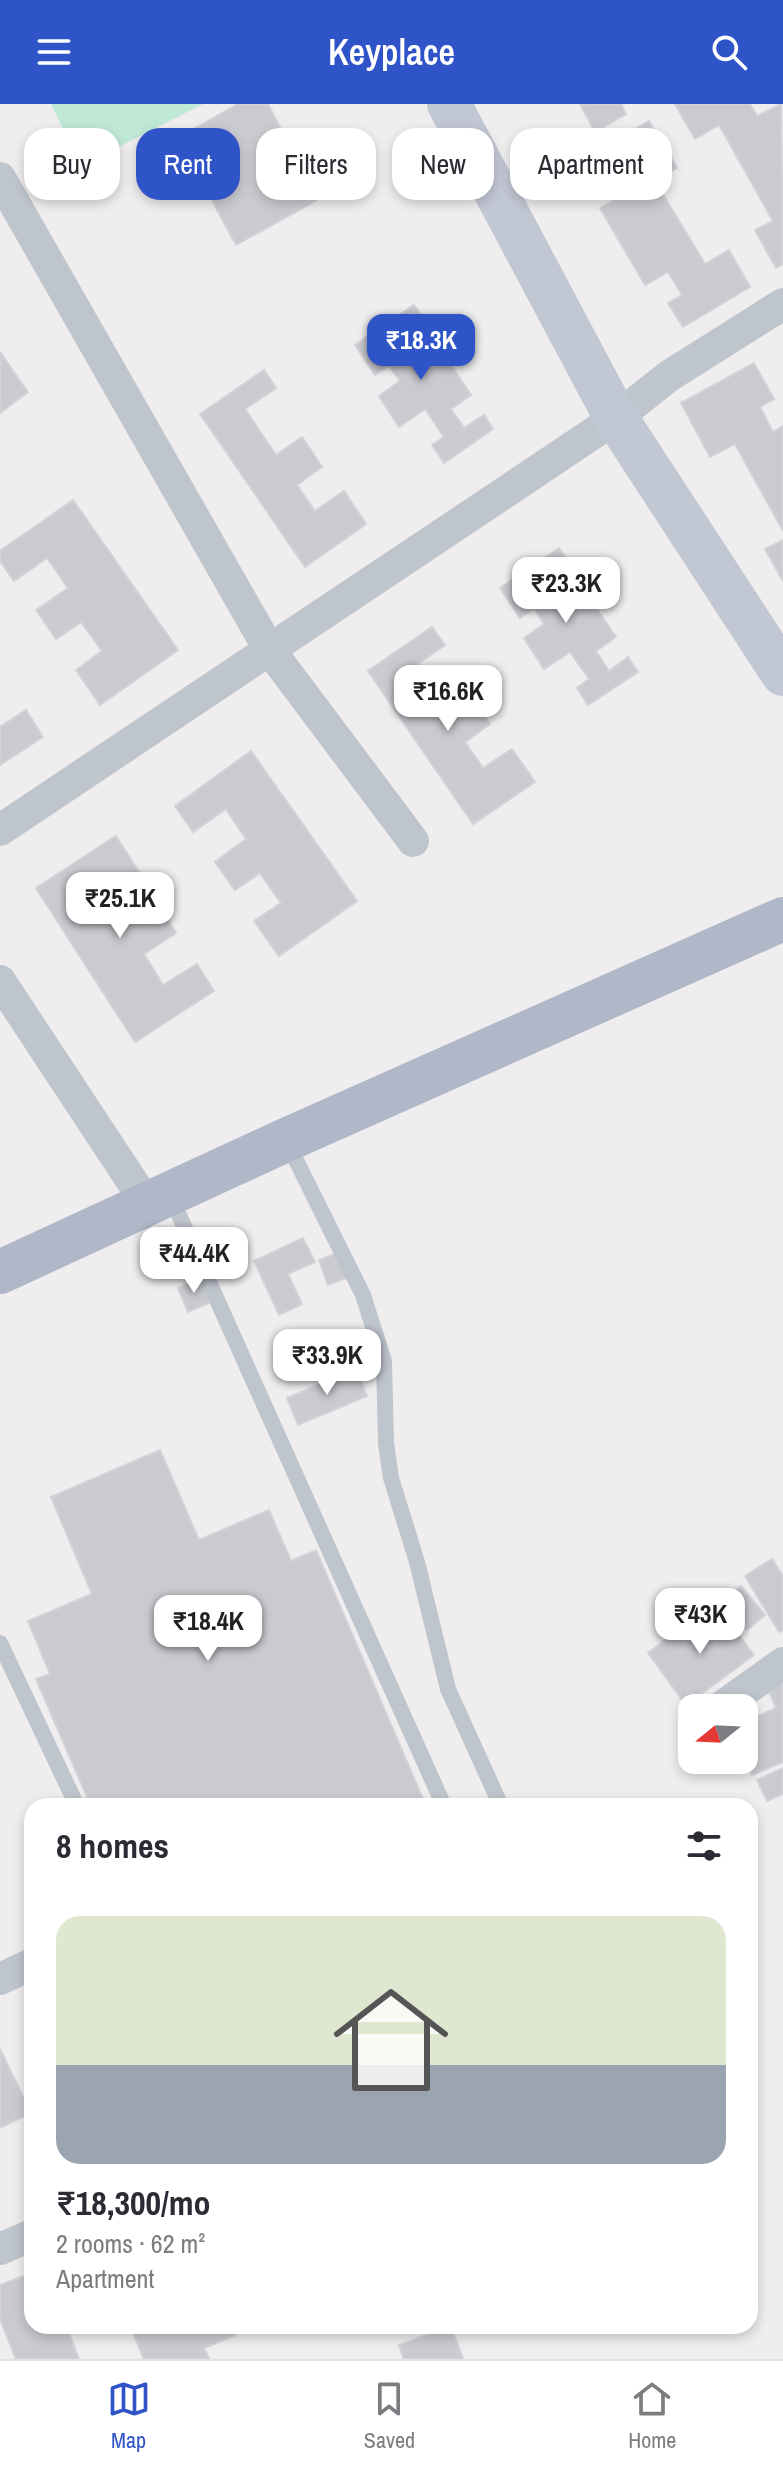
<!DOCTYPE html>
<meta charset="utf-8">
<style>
body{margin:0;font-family:"Archivo Narrow",sans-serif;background:#f2f2f3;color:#2b2b33;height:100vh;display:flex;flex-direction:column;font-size:30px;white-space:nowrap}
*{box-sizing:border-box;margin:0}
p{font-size:26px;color:#7c7c81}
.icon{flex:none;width:44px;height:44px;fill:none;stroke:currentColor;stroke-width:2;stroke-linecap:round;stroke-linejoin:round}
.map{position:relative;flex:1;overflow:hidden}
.details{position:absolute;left:24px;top:1694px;width:734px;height:536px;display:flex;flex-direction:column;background:#fff;border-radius:24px;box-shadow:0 4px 12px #0003}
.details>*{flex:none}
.top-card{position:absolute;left:24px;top:24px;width:736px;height:72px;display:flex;gap:16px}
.needle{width:52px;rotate:252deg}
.fabs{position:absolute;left:678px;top:1590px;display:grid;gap:16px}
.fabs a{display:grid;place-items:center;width:80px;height:80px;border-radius:16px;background:#fff;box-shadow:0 4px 12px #0003;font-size:40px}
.price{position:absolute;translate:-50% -68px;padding:0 18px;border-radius:16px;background:#fff;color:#222;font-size:26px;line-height:52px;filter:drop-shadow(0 2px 4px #0008)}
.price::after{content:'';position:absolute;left:50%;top:48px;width:24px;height:18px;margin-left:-12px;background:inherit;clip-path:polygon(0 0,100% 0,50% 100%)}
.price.current{background:#2e54c8;color:#fff}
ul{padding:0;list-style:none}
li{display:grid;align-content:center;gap:16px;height:424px;padding:0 32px}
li+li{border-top:2px solid #e1e1e2}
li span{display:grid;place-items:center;height:248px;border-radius:24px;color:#555}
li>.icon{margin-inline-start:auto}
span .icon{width:144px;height:144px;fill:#fffc;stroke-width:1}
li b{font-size:34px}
h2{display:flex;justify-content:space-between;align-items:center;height:96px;padding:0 32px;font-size:34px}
.tag{padding:0 28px;border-radius:24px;background:#fff;box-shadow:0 4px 12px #0003;font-size:28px;line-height:72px}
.tag.current{background:#2e54c8;color:#fff}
header{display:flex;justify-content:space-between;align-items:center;height:104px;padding:0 32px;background:#2e54c8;color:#fff;font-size:36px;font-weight:600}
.tab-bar{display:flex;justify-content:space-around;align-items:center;height:112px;border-top:2px solid #e1e1e2;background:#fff;font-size:22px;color:#7c7c81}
.tab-bar a{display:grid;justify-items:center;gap:4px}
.tab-bar .current{color:#2e54c8}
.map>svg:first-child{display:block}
</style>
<header><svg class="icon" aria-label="menu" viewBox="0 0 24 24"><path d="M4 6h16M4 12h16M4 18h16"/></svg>Keyplace<svg class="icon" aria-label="search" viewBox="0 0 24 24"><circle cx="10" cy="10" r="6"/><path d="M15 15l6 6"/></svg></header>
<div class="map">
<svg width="783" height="2255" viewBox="0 0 783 2255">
<rect width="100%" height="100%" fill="#efeded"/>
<!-- green -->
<polygon fill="#c0e8d7" points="51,0 203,0 81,62"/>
<!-- building -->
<g fill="#cacbd1" stroke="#d2d2d8" stroke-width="2">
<polygon points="238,0 268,0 317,96 236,141 178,34"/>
<polygon points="580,0 621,0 626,10 595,28"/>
<polygon points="675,0 750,0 757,12 781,0 783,160 776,164 755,126 773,117 719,21 695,35"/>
<polygon points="649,17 677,64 655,77 705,160 729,146 750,183 683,223 668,199 682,191 668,168 645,181 600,104 619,93 606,70 588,81 576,61"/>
<polygon points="414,201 430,224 411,238 420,251 437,240 471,291 451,305 464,324 484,311 493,325 444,359 432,341 444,333 425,305 399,323 379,292 400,277 389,262 375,271 355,241"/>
<polygon points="0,248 28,288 0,309"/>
<polygon points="754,259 774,295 760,303 773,328 783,322 783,427 735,340 710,353 681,299"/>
<polygon points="264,266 276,284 245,305 276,351 302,333 322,363 297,381 315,407 344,387 366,420 305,463 200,310"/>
<polygon points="73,396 178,546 100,601 76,566 102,547 81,518 56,535 36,506 68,484 47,454 14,477 0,457 0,447"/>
<polygon points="783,436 783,477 765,445"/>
<polygon points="559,444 575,467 555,480 564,494 582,483 616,533 596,547 609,567 628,553 638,568 588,601 577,584 589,575 570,548 544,565 524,534 544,520 534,504 520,514 500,484"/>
<polygon points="432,523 445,541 413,563 444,608 470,590 490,620 465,638 483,664 512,645 535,678 473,720 368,567"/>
<polygon points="26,606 43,633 0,661 0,623"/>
<polygon points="251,647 357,797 279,852 254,817 281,799 260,769 235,786 215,758 246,735 226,705 193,728 175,702"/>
<polygon points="116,732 139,768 112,785 132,816 157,799 176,829 144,850 163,881 197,860 214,887 135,938 36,784"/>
<polygon points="303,1134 315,1158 288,1170 302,1200 279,1211 254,1157"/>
<polygon points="340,1148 349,1173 328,1181 319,1156"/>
<polygon points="201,1174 211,1198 188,1208 178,1184"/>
<polygon points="356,1265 367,1292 298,1321 287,1294"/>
<polygon points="160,1346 199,1436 269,1406 291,1457 316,1446 426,1702 91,1702 36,1575 50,1570 28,1517 92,1490 51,1393"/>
<polygon points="772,1455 783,1472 783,1526 779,1528 745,1472"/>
<polygon points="741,1482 765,1511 747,1526 723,1497"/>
<polygon points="701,1509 712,1524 726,1514 754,1551 686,1601 648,1549"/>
<polygon points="783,1570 783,1658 752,1671 744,1654 744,1618 776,1604 765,1578"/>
<polygon points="783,1664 783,1690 767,1697 757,1676"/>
<polygon points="0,1945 31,2009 0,2024"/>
<polygon points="32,2169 32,2222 66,2222 79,2255 16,2255 0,2215 0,2181"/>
<polygon points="130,2222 232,2222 236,2231 204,2244 209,2255 144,2255"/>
<polygon points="451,2222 463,2255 404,2255 399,2241"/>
</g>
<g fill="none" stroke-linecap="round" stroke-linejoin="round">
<!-- lane -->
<g stroke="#bfc5cd" stroke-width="16">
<polyline points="286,1036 363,1191 384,1257 386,1339 391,1374 417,1458 448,1585 501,1702"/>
<polyline points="170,1091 444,1702"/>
<polyline points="0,1539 77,1702"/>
</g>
<!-- street -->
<g stroke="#bfc5cd" stroke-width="32">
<polyline points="0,74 269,545 413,737"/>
<polyline points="0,726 616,314 669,272 783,200"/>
<polyline points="0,877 147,1100"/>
<polyline points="720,1604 783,1559"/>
<polyline points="0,1875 32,1860"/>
<polyline points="0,2145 32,2131"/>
</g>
<!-- secondary -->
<polyline stroke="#c2c7d4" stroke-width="44" points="449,0 616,314 783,570"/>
<!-- primary -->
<polyline stroke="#b0b7c9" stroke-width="44" points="0,1168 286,1036 783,815"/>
</g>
</svg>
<div class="fabs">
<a><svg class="needle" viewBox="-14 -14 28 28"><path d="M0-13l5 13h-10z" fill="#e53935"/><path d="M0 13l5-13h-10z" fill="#7c7c81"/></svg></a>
</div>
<b class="price current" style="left:421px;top:278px">₹18.3K</b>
<b class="price" style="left:566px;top:521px">₹23.3K</b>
<b class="price" style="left:448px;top:629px">₹16.6K</b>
<b class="price" style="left:120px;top:836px">₹25.1K</b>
<b class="price" style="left:194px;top:1191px">₹44.4K</b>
<b class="price" style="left:327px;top:1293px">₹33.9K</b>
<b class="price" style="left:700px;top:1552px">₹43K</b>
<b class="price" style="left:208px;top:1559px">₹18.4K</b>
<div class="top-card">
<a class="tag">Buy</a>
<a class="tag current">Rent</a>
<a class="tag">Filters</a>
<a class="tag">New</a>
<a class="tag">Apartment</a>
</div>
<section class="details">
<h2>8 homes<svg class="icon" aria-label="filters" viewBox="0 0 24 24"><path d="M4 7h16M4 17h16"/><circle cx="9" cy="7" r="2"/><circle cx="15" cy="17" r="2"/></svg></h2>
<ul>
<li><span style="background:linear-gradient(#dfe7d0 60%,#9aa5b1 0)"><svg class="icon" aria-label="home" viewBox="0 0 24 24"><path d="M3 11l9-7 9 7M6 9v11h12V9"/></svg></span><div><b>₹18,300/mo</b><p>2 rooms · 62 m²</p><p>Apartment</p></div></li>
</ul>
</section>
</div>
<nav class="tab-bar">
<a class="current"><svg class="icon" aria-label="map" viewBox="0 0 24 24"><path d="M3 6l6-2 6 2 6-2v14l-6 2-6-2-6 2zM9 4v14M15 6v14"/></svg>Map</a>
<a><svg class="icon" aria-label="saved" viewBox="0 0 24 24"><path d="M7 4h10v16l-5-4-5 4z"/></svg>Saved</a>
<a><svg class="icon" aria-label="home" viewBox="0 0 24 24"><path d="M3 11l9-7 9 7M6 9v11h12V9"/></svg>Home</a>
</nav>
